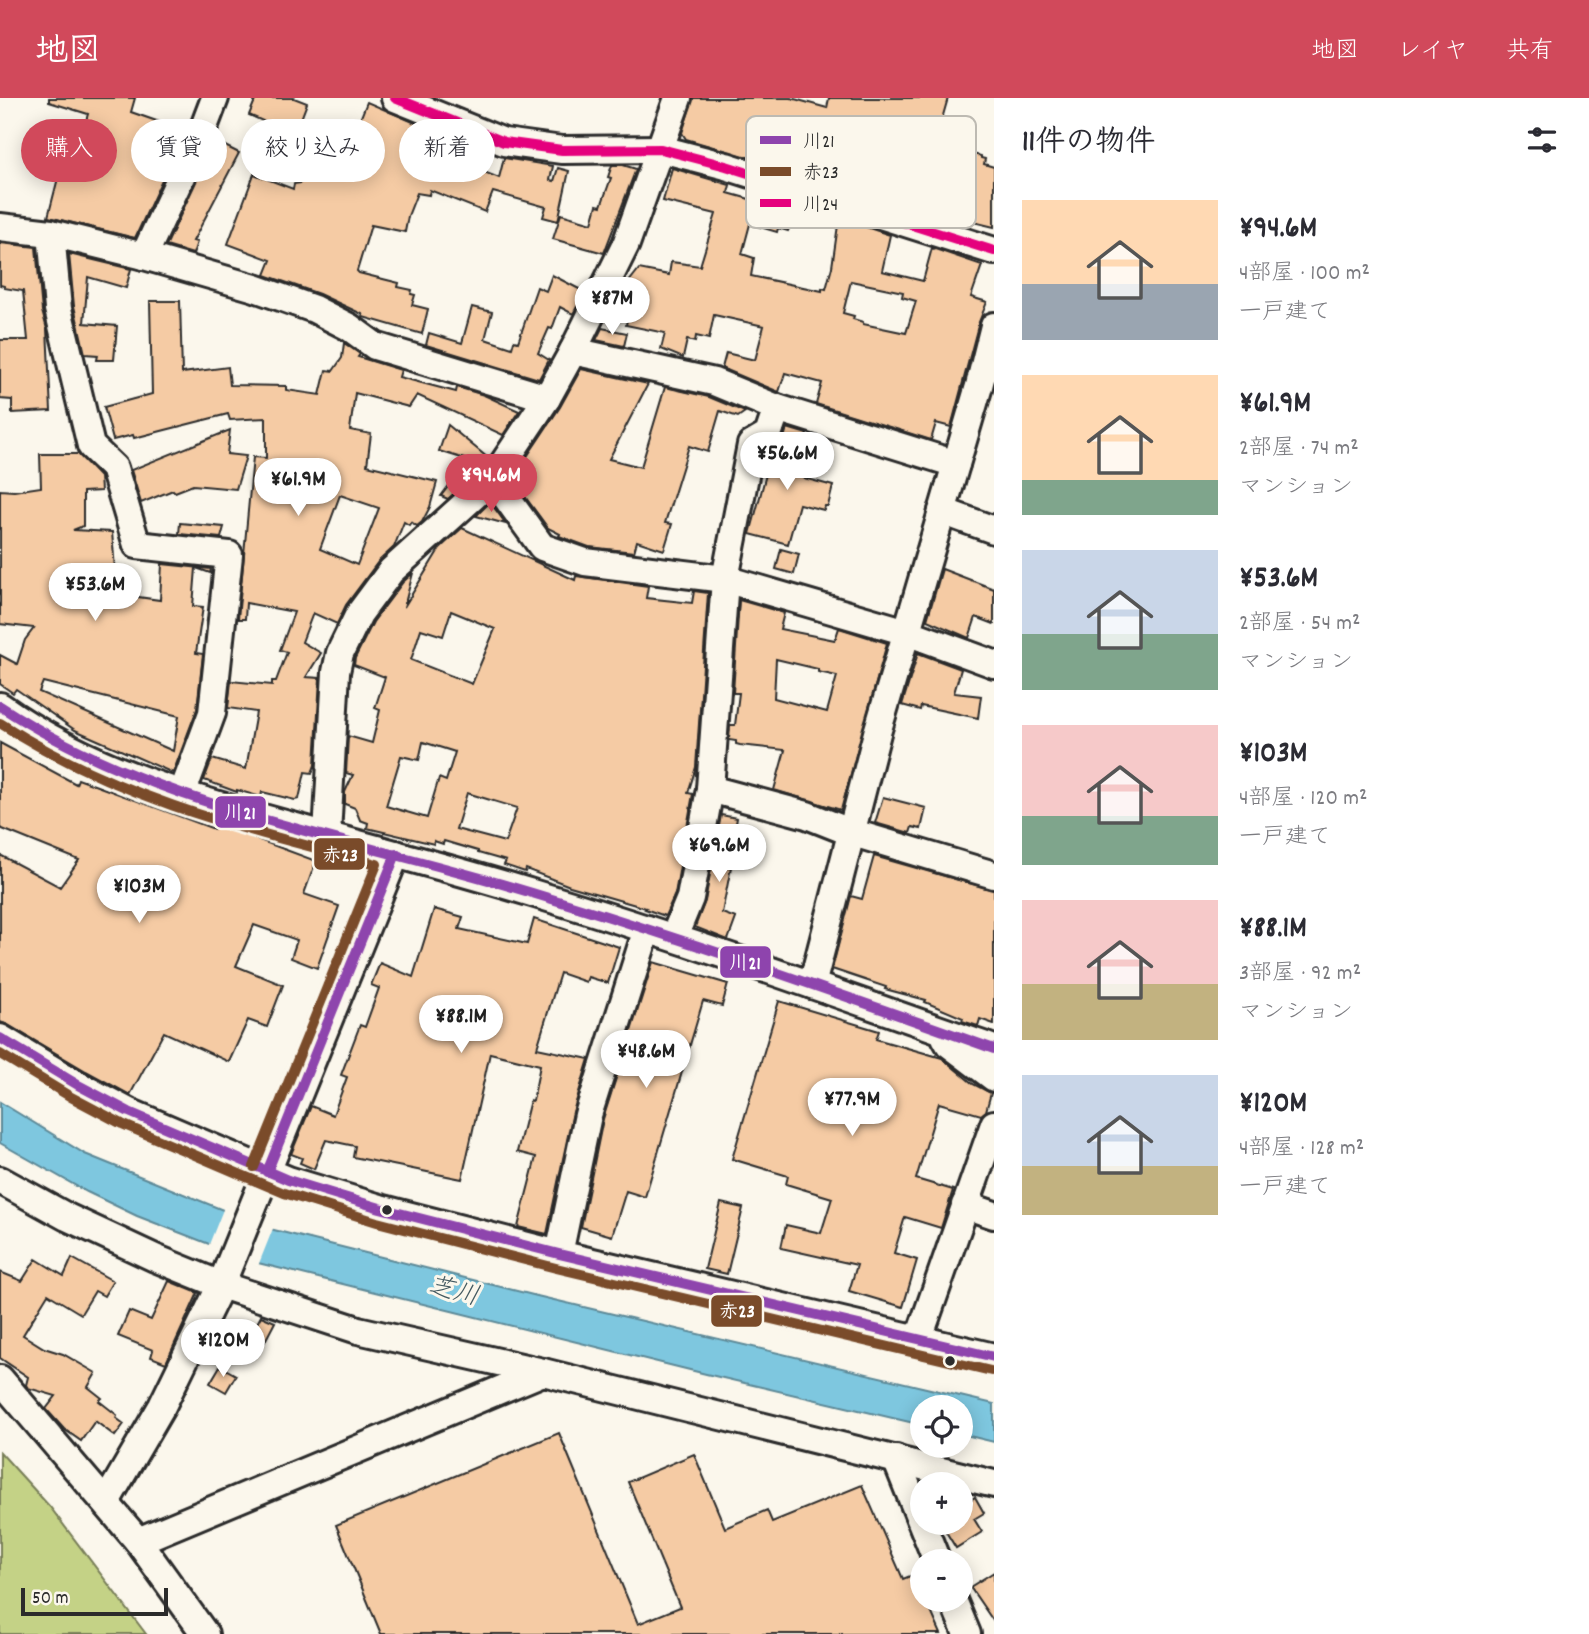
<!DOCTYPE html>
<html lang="ja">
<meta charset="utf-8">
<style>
body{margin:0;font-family:Dekko,"Klee One",sans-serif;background:#f7f7f7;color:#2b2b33;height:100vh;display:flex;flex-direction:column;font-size:26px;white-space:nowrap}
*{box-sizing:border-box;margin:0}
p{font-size:23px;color:#7c7c81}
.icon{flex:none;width:38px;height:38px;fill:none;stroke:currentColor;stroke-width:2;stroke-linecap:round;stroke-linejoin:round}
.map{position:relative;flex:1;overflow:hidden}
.details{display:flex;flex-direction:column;background:#fff;width:595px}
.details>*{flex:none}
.guide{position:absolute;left:21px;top:21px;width:665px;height:63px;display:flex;gap:14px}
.tools{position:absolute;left:910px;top:1297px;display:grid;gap:14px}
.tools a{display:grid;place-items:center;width:63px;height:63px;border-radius:50%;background:#fff;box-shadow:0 4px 18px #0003;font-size:35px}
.scale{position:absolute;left:21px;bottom:18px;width:147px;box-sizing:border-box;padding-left:7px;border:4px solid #2b2b2b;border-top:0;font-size:19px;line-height:24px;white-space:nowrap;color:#2b2b2b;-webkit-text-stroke:5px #fbf7ec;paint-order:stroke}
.price{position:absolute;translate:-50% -60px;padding:0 16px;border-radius:24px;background:#fff;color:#222;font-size:23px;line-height:46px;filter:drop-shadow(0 2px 4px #0008)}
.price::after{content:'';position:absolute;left:50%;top:42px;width:21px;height:16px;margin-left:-10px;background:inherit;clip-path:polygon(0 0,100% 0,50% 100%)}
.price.on{background:#d1495b;color:#fff}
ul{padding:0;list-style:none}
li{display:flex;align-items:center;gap:21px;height:175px;padding:0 28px}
li span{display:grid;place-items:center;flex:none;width:196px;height:140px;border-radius:0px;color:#555}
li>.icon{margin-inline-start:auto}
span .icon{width:84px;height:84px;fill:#fffc;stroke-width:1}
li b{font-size:30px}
h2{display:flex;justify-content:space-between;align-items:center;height:84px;padding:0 28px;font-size:30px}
.chip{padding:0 24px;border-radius:32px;background:#fff;box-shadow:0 4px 18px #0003;font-size:24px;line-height:63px}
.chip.on{background:#d1495b;color:#fff}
header{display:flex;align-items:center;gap:42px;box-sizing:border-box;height:98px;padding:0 35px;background:#d1495b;color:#fff}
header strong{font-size:33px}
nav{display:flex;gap:38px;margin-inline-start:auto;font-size:24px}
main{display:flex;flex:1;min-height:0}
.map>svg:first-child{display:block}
</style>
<header>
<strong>地図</strong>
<nav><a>地図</a><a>レイヤ</a><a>共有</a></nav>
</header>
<main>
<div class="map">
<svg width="994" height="1536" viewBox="0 0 994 1536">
<rect width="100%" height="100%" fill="#fbf7ec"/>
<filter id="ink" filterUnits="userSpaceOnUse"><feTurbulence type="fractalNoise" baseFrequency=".0143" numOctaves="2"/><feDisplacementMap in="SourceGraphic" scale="14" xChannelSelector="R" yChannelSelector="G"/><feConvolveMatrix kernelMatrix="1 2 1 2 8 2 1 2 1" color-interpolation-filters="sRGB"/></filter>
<g filter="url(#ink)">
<!-- green -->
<polygon fill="#c4d286" stroke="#787e58" stroke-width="2" points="0,1354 50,1409 146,1536 0,1536"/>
<!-- water -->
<polygon fill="#7ec7df" stroke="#5d8997" stroke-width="2" points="0,1004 85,1056 270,1131 537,1198 994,1306 994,1344 961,1336 961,1309 922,1309 922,1327 706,1276 258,1165 137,1118 87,1094 0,1045"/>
<!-- pier -->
<polygon fill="#fbf7ec" points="224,1109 274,1128 258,1168 208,1149"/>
<!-- building -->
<g fill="#f5cba4" stroke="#2b2b2b" stroke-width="2" fill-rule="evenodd">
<polygon points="49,0 135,0 131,14 185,33 185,32 135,140 48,119 59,76 55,74 60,46 78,49 88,16 49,4"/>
<polygon points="256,0 294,0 307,5 301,21 308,23 304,36 349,49 367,4 448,39 441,57 499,80 504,60 553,68 550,82 554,83 558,70 569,73 558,123 543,119 546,109 493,94 485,114 430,92 429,97 417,95 408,118 405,134 371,127 357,173 359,175 399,185 398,189 412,192 411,196 415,197 412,207 428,211 422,236 363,219 362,216 319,196 265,177 271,162 228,146 254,76 293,91 294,86 300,85 309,57 267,40 272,27 249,17"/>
<polygon points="693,0 791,0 827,10 829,0 948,0 942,21 971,30 964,54 981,58 981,60 985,61 984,66 994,69 994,129 936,115 858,92 878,32 842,21 827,65 816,61 810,78 686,41 682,35"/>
<polygon points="215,43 239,55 193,143 197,144 193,156 166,148"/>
<polygon points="612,67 623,67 636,71 604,155 553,141 561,116 592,125 597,107 601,108 611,80 608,79"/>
<path d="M672,70L730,87L728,95L771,107L775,101L798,108L788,133L778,130L777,134L750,126L742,156L754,160L751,178L822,193V190L826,191L832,169L839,120L890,137L882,173L923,183L932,150L982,167L971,199L987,204L979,224L951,329L936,325L931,342L816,306L822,285L785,275L779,294L722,270L726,255L755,262L764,228L714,217L709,241L696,238L695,244L687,242L683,260L661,251L665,235L626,227L632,196L621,194L639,171L669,177L671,164L700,168L716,116L663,103ZM851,183L903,194L902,199L916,203L906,235L863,226V224L853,221L854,218L843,215Z"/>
<polygon points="0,145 36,149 42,213 47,231 51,313 12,315 12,302 0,301 0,242 28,242 23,193 4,190 4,188 0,187"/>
<polygon points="69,156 131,171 126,190 88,179 84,225 117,228 114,262 97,262 98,257 85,256 74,208"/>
<polygon points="552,177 585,194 573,216 560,209 552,231 549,230 538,255 549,262 539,281 426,247 429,235 462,245 472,209 492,214 485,241 512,250 514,243 518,244 537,189 546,193"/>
<path d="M150,203H180L182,275L228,269L230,287L286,288V292L320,297L326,272L333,273L342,260L344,245L360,256L358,259L401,272L399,279L456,294L457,289L484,297L519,313L503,337L417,297L409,309L355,295L350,332L371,336L367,367L437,384L430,409L422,424L417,428L411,424L409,427L404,424L394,449L378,464L346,507L337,526L313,515L302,544L321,555L306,579L320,580L315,667L312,675L305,674L299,701L295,702L262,694L261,699L237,692V694L204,682L212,661L246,671L256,614L228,610L231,583L272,587V583H276L287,554L280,552L294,514L246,505L245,521H238L253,359L266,360V320L230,322L228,316L134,340L133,337L113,342L104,309L152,296ZM340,397L379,410L357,467L320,451Z"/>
<polygon points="602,230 627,235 624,248 596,242"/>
<polygon points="581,271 648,286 609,361 641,369 665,289 709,299 745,314 738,319 720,313 708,354 689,348 665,425 672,426 664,452 637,443 634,454 589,449 559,438 560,436 548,430 512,381 560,309"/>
<polygon points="448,327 488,360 481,371 448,401 441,398 468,362 439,353"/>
<polygon points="787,330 807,336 802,354 804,355 803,360 806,361 802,376 805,376 804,380 833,388 828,408 825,408 824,412 799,406 788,446 750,436 769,365 776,366"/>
<polygon points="230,332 227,356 246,358 236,391 193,387 175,394 173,392 141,405 131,372"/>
<path d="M40,356H78L100,379L101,393L83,394V428L73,432L112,434L117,496L160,502L162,466L211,471L210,475L196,470L193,508L203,509L196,555L203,556L197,611L173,675L75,632L16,591L13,595L0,586V557L17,566L25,542L34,530L0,526V392L14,393L41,389ZM43,584L179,618L173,653L39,594Z"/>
<polygon points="490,404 506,426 476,418"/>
<polygon points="180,425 224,429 221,440 179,436"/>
<path d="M462,430L575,482L576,478L648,488L646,500L692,505L694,493L708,495L696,669L688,695L693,696L675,796L665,818L645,811L646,810L570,788L526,771L525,774L504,767L506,763L478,755V753L444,743L443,746L434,743V746L367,730L368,725L360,722L355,710L345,706V694L353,677L346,675L348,638L372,645L380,612L375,610L385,579L354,567L355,560L373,524L403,484L413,475L404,509L440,450ZM451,513L495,531L472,586L411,562L421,531L443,538ZM423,644L455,654L446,683L439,680L427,720L386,708L401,658L419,662ZM467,695L517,710L505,744L456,731Z"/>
<polygon points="781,451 799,456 794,476 776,471"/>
<polygon points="942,471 994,491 994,526 976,519 969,540 927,522"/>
<path d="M739,502L784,515L780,531L835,542L839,530L887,545L841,712L774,692L785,652L740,647L736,646V643L729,642L730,627H735L739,595H733ZM776,561L818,571V574L837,578L827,614L774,600Z"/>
<polygon points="918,555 961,571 954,595 981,598 978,620 921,608 920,612 902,607"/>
<polygon points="0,645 76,686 78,681 214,731 216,726 316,763 304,796 339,808 317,870 291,860 297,842 254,827 236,868 283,887 267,929 248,922 229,964 164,934 130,997 86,973 8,927 0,924 0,757 60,789 79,762 0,730"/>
<polygon points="883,699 926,710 921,731 912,729 910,735 875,725"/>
<polygon points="721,717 737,720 728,769 731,769 722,815 736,820 728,842 695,829 705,803"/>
<polygon points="874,758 994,792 994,926 980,921 978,928 962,923 963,920 925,904 926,902 885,891 886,889 832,871 851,798 862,801"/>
<polygon points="434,811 463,819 459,831 527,846 534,821 619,849 608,885 588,879 586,884 560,875 537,950 589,961 573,1014 547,1136 518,1129 536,1059 517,1054 530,1002 533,1003 540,967 490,955 462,1081 353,1059 355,1048 326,1042 314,1071 300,1065 302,1060 291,1056 311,1008 333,1017 347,979 341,977 360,927 365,929 379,890 371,887 380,865 413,879"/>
<polygon points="653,864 728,886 722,908 703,903 645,1099 626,1093 612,1138 581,1129 603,1021"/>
<polygon points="779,903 879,933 876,941 942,960 973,986 991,995 986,1013 981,1017 939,1005 916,1081 953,1092 941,1130 905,1119 894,1155 917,1162 903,1209 849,1193 857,1167 781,1150 786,1127 821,1135 832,1100 786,1086 788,1078 732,1061"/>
<polygon points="721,1105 743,1110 727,1176 705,1171"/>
<polygon points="72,1160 113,1183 104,1198 95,1193 81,1216 48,1196 23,1237 44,1250 63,1256 96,1275 88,1289 102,1300 99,1303 117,1317 116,1320 124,1326 115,1338 95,1323 81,1343 64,1331 46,1311 56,1298 28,1290 26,1287 28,1279 0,1260 0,1174 22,1183 36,1161 64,1178"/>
<polygon points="169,1183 198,1195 166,1265 151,1259 153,1252 118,1238 129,1213 151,1222"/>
<polygon points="261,1218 275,1224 263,1247 249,1240"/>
<polygon points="220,1268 236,1277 226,1294 210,1285"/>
<polygon points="559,1335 638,1526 680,1509 628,1384 694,1356 725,1430 767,1412 772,1424 862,1387 903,1481 915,1476 922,1492 922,1502 926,1502 941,1536 381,1536 336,1427"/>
<polygon points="975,1399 984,1415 974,1421 982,1434 956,1450 940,1424 961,1424 961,1400 964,1406"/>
<polygon points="994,1474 994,1524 970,1489"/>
</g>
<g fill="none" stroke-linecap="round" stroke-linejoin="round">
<!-- minor casing -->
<g stroke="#2b2b2b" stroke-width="32">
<g id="minor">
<polyline points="395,0 504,44 562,52 661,51 726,68 994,153"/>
<polyline points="0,129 51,135 144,158 255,190 314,211 349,229 375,248 547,300"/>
<polyline points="51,135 58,211 91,348 114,370 137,447 229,457 212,615 182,696"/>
<polyline points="144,158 204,29 215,0"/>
<polyline points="573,253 714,284 777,310 956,366"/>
<polyline points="493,381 542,449 585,464 725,481 907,534 994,566"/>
<polyline points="942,413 994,432"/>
<path d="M0,608C87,671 191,700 292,728C373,750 453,771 532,795C688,842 841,897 994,951"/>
<polyline points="710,691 807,717 850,734 994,777"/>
<polyline points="327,737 336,574 340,555 359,516 391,473 493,381 547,300 573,253 626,146 678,0"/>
<polyline points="674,839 690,800 710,691 725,481 751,347 768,337 777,310"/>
<polyline points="812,887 877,635 979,288 994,228"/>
<polyline points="945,939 949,946 994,980"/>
<polyline points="0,940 78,987 129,1014 288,1082 380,1110 559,1156 994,1259"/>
<polyline points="0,1082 67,1119 155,1160 221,1187 358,1232 543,1274 994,1386"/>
<polyline points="965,1107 994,1117"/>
<polyline points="559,1156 588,1017 647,831"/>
<polyline points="919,1240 994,1026"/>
<polyline points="0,1281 138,1443 205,1536"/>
<polyline points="896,1361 937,1463"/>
<polyline points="106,1404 162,1308 221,1187 396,756"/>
<polyline points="138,1443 543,1274"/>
<polyline points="953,1502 967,1536"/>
</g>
</g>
<!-- minor -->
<use href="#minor" stroke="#fbf7ec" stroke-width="26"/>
<!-- bus-1 casing -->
<g stroke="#fbf7ec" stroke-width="16">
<g id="bus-1">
<path d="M0,608C150,707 332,736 502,786C668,835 831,893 994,951"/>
<polyline points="0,940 78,987 129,1014 288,1082 380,1110 559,1156 994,1259"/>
<polyline points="267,1074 396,756"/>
</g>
</g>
<!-- bus-2 casing -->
<g stroke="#fbf7ec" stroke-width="16">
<g id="bus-2">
<path d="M0,625C118,701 243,731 377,766L254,1069"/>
<polyline points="0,956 71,999 122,1026 284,1095 377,1124 556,1170 991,1273"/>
</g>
</g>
<!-- bus-3 casing -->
<g stroke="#fbf7ec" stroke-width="16">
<polyline id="bus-3" points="395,0 504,44 562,52 661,51 726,68 994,153"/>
</g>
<!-- bus-1 -->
<use href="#bus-1" stroke="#8e44ad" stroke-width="10"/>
<!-- bus-2 -->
<use href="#bus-2" stroke="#7a4b2a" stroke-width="10"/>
<!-- bus-3 -->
<use href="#bus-3" stroke="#e5007d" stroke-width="10"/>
</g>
</g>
<!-- markers -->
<g fill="#2b2b2b" stroke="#fbf7ec" stroke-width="2.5">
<circle cx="387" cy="1112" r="6"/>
<circle cx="950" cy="1263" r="6"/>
</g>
<g text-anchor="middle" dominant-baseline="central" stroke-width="6" stroke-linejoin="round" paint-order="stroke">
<!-- water labels -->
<g font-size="26" font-style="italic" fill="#445a61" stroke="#fbf7ec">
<text transform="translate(453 1195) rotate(14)">芝川</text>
</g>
</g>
<!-- legend -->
<rect x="746" y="18" width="230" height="112" rx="10" fill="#fbf7ec" stroke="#bdbab2" stroke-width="2"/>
<rect x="760" y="38" width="31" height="8" fill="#8e44ad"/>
<rect x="760" y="69" width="31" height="9" fill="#7a4b2a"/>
<rect x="760" y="101" width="31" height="8" fill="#e5007d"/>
<g font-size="19" fill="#2b2b2b">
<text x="803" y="49">川21</text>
<text x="803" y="80">赤23</text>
<text x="803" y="112">川24</text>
</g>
<g stroke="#fbf7ec" stroke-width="2.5">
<rect x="214" y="697" width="53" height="34" rx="7" fill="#8e44ad"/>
<rect x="313" y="739" width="53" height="34" rx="7" fill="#7a4b2a"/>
<rect x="719" y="847" width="53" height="34" rx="7" fill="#8e44ad"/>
<rect x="710" y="1196" width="53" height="34" rx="7" fill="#7a4b2a"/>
</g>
<g font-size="19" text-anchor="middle" font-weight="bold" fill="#fff">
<text x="240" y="721">川21</text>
<text x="340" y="763">赤23</text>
<text x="745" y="871">川21</text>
<text x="737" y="1219">赤23</text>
</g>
</svg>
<div class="tools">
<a><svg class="icon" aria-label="locate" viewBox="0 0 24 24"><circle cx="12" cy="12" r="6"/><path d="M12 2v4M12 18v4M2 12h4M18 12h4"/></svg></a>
<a>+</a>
<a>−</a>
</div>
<div class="scale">50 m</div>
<b class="price" style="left:612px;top:239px">¥87M</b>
<b class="price" style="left:787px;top:394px">¥56.6M</b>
<b class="price on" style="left:491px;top:416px">¥94.6M</b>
<b class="price" style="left:298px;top:420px">¥61.9M</b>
<b class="price" style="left:95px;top:525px">¥53.6M</b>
<b class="price" style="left:719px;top:786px">¥69.6M</b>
<b class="price" style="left:139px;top:827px">¥103M</b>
<b class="price" style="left:461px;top:957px">¥88.1M</b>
<b class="price" style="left:646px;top:992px">¥48.6M</b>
<b class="price" style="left:852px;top:1040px">¥77.9M</b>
<b class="price" style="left:223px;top:1281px">¥120M</b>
<div class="guide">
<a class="chip on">購入</a>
<a class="chip">賃貸</a>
<a class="chip">絞り込み</a>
<a class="chip">新着</a>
</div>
</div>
<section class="details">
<h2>11件の物件<svg class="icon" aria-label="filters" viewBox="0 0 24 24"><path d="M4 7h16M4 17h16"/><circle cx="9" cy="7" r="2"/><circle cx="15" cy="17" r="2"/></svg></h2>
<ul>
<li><span style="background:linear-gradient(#ffd9b3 60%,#9aa5b1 0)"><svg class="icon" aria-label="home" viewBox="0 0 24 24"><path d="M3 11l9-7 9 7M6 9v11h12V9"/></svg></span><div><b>¥94.6M</b><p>4部屋 · 100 m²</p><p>一戸建て</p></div></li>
<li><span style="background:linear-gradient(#ffd9b3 75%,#7fa58c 0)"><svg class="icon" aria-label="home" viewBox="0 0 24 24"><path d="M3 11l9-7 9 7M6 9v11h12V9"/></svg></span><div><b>¥61.9M</b><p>2部屋 · 74 m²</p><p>マンション</p></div></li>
<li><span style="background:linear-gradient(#c9d6e8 60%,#7fa58c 0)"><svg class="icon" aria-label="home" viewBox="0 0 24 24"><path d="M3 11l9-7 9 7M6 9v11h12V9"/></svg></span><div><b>¥53.6M</b><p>2部屋 · 54 m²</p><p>マンション</p></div></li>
<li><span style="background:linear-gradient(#f6c9c9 65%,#7fa58c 0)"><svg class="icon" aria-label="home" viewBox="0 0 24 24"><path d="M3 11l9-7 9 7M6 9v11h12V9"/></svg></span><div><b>¥103M</b><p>4部屋 · 120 m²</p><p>一戸建て</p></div></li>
<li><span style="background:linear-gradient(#f6c9c9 60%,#c2b280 0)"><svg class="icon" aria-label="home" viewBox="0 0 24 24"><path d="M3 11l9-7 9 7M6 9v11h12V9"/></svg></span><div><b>¥88.1M</b><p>3部屋 · 92 m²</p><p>マンション</p></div></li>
<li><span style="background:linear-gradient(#c9d6e8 65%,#c2b280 0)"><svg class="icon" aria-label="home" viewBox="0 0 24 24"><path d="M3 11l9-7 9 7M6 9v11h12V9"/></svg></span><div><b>¥120M</b><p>4部屋 · 128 m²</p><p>一戸建て</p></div></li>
</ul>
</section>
</main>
